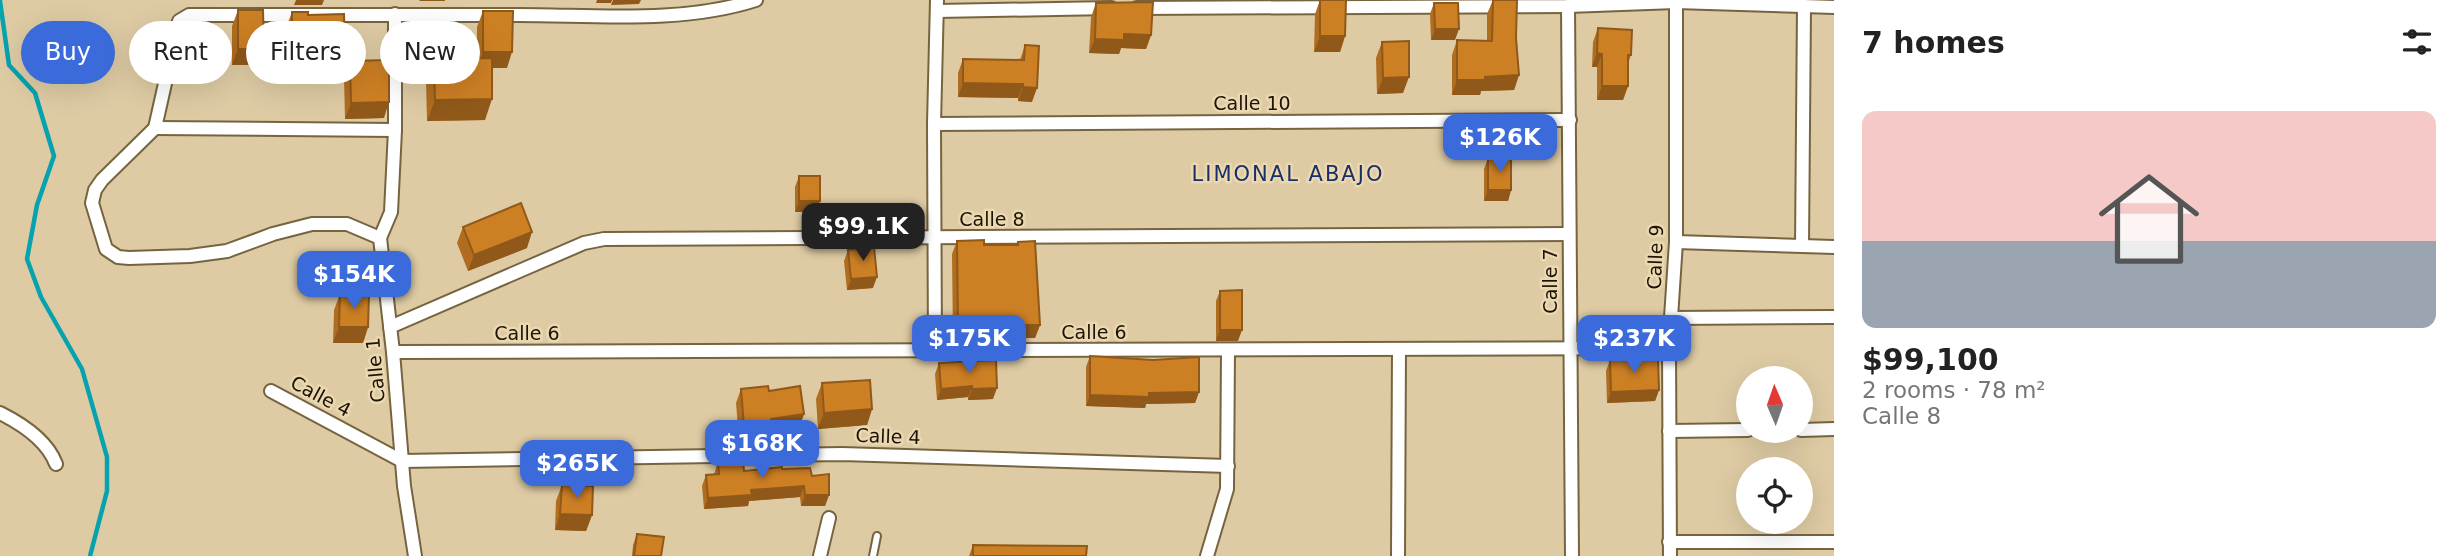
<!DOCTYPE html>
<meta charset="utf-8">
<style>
body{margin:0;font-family:"DejaVu Sans",sans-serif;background:#f6f6f6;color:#222;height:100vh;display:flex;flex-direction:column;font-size:26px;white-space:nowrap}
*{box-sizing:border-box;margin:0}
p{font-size:23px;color:#767676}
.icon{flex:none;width:38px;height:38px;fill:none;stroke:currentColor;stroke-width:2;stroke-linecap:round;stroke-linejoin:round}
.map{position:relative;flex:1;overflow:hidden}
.drawer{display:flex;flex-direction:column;background:#fff;width:630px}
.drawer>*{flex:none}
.banner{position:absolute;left:21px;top:21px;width:665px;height:63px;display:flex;gap:14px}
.needle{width:46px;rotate:358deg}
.tools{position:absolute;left:1736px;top:366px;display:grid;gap:14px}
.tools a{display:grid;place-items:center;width:77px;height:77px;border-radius:50%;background:#fff;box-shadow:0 7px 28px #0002;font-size:35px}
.price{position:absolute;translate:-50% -60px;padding:0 16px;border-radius:14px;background:#3b6ada;color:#fff;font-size:23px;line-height:46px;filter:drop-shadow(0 2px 4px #0008)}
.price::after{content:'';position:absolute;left:50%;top:42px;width:21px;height:16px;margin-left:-10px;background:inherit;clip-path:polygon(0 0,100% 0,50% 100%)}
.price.active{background:#222;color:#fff}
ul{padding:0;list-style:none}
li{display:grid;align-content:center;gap:14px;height:371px;padding:0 28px}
li span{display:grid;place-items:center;height:217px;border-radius:14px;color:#555}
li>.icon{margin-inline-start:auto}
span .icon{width:126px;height:126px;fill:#fffc;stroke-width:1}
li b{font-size:30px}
h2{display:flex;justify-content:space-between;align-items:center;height:84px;padding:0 28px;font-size:30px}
.chip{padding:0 24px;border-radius:32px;background:#fff;box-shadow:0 7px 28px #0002;font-size:24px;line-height:63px}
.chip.active{background:#3b6ada;color:#fff}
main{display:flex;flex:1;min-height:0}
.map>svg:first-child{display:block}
</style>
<main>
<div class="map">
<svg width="1834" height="556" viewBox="0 0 1834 556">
<rect width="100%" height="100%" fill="#decba4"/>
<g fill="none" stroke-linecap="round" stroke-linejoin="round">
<!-- stream -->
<polyline stroke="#06a2ae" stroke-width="4.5" points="0,1 9,65 35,93 54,156 37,205 27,259 41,297 82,369 107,457 107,491 90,556"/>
<!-- service casing -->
<g stroke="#766440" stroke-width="10">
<polyline id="service" points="873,556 877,536"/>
</g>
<!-- minor casing -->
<g stroke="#766440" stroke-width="16">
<g id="minor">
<polyline points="1568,6 1572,556"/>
<polyline points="1137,8 1568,6 1676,2 1834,7"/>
<polyline points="937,11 1111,8"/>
<polyline points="395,14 395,130 391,212 380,238 393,352 404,486 415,556"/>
<polyline points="934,124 1570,120"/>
<polyline points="155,128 395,130"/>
<path d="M380,238L347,224H312L273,234L227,251L190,256L129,258L118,257L106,249L92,203L95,190L102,180L155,128L179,21L189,15C299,14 409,14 518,15C596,15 681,24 756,0"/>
<polyline points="1676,242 1834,247"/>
<polyline points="1802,246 1804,6"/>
<polyline points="1671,318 1834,317"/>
<polyline points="390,327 584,243 604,239 1569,234"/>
<polyline points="935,351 934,124 937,0"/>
<polyline points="393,352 1669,348"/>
<polyline points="271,391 402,461 842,454 1228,466"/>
<path d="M0,413C22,424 47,440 56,464"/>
<polyline points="1801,430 1834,429"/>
<polyline points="1669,431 1748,430"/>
<polyline points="1669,542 1834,542"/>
<polyline points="820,556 829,518"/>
<polyline points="1207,556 1227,489 1228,351"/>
<polyline points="1398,556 1399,349"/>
<polyline points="1670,556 1669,348 1676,242 1676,2"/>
</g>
</g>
<!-- service -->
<use href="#service" stroke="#fff" stroke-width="6"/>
<!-- minor -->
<use href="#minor" stroke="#fff" stroke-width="12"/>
</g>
<!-- wall -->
<g fill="#b06d1f">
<polygon points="1320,0 1346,0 1345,36 1340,52 1314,52 1315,14"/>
<polygon points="1493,0 1516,38 1519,75 1514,90 1481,91 1480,95 1452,95 1452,55 1457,40 1487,41 1487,14"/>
<polygon points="1096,3 1151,35 1146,49 1121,48 1119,54 1089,53 1091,17"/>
<polygon points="1434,3 1455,40 1431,40 1430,14"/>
<polygon points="238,10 264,49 258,65 232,65 232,26"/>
<polygon points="483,11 507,68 492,68 485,120 427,121 426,80 434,59 477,58 477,27"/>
<polygon points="292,12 308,15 345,54 339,70 287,71 286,28"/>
<polygon points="1598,28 1631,55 1628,64 1628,86 1623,100 1597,100 1597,67 1592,67 1593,42"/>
<polygon points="1382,42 1403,93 1377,94 1376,58"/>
<polygon points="1025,45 1032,102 1018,101 1018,98 958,97 958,73 963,59 1020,60"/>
<polygon points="350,61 384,118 345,119 344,77"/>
<polygon points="1488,158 1511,190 1508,201 1484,201 1484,169"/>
<polygon points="799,176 816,212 795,212 795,187"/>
<polygon points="463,227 527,248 468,271 457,243"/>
<polygon points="957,241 984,245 1016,245 1018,242 1040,325 1035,338 979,338 978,341 953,341 952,254"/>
<polygon points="848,250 873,288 847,290 844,261"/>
<polygon points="1220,291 1238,341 1216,341 1216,301"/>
<polygon points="340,294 368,327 363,343 333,343 334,310"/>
<polygon points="1090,356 1199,392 1195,403 1146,404 1145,408 1086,406 1086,367"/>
<polygon points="1610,360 1659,390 1655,401 1607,403 1606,371"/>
<polygon points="939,363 993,399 968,400 968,397 937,400 935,374"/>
<polygon points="822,383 872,409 867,425 818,429 816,399"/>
<polygon points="741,389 769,391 804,414 799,428 768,433 766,437 739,440 736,403"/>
<polygon points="718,462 744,471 782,469 812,476 829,495 825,506 801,506 800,497 749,501 748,506 704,509 702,486 706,475 714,474"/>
<polygon points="562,485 592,515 586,531 555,530 556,501"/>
<polygon points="637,534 661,556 632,556 633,545"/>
<polygon points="973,545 1086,556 969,556"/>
</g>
<!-- shaded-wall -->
<g fill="#905919">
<polygon points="296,0 324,0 322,5 294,5"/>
<polygon points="420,0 445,0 445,1 419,1"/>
<polygon points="597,0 612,0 611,3 596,3"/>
<polygon points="613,0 641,0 639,4 611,5"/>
<polygon points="1435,29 1459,29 1455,40 1431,40"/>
<polygon points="1124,34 1151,35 1146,49 1121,48 1119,54 1089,53 1095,39"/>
<polygon points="1320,36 1345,36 1340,52 1314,52"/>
<polygon points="238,49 264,49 258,65 232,65"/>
<polygon points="483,52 512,52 507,68 477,68"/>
<polygon points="1597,53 1602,54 1597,67 1592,67"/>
<polygon points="345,54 339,70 287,71 292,55"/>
<polygon points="1519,75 1514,90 1481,91 1480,95 1452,95 1457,80 1485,77"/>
<polygon points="1409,77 1403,93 1377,94 1383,78"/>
<polygon points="963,83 1023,84 1018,98 958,97"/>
<polygon points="1602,86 1628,86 1623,100 1597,100"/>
<polygon points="1023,87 1037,88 1032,102 1018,101"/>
<polygon points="492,99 485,120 427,121 435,100"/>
<polygon points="389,102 384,118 345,119 351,103"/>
<polygon points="1488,190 1511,190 1508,201 1484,201"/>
<polygon points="799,201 820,201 816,212 795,212"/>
<polygon points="532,232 527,248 468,271 474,255"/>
<polygon points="877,277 873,288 847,290 851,279"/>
<polygon points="983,325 1040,325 1035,338 979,338 978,341 953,341 958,328"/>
<polygon points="339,327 368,327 363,343 333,343"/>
<polygon points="1220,330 1242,330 1238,341 1216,341"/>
<polygon points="972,386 968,397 937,400 941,389"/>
<polygon points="997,388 993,399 968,400 972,389"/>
<polygon points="1659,390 1655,401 1607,403 1611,392"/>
<polygon points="1199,392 1195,403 1146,404 1145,408 1086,406 1090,395"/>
<polygon points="872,409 867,425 818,429 824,413"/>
<polygon points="804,414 799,428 768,433 766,437 739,440 744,426 771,419"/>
<polygon points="804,486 800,497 749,501 748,506 704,509 708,498 751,490"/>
<polygon points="805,495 829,495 825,506 801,506"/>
<polygon points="560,514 592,515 586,531 555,530"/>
</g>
<!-- building -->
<g fill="#cd7f24" stroke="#905919" stroke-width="2">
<polygon points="1320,0 1346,0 1345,36 1320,36"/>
<polygon points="1493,0 1517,0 1516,38 1519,75 1485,77 1485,80 1457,80 1457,40 1492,41"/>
<polygon points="1153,2 1151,35 1124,34 1124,40 1095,39 1096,3"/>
<polygon points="1434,3 1458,3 1459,29 1435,29"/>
<polygon points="238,10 263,10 264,49 238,49"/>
<polygon points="483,11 513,11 512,52 483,52"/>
<polygon points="292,12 308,12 308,15 344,14 345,54 292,55"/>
<polygon points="1598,28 1632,30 1631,55 1628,55 1628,86 1602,86 1602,54 1597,53"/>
<polygon points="1409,41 1409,77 1383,78 1382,42"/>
<polygon points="1025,45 1039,46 1037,88 1023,87 1023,84 963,83 963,59 1024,60"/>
<polygon points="492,58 492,99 435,100 434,59"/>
<polygon points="389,60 389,102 351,103 350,61"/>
<polygon points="1511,157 1511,190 1488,190 1488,158"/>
<rect x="799" y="176" width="21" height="25"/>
<polygon points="521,203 532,232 474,255 463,227"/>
<polygon points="984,240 984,245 1018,245 1018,242 1035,241 1040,325 983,325 983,328 958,328 957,241"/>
<polygon points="874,247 877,277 851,279 848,250"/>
<polygon points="1242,290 1242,330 1220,330 1220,291"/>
<polygon points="340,294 369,295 368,327 339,327"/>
<polygon points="1090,356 1153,360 1199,357 1199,392 1149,393 1149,397 1090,395"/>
<polygon points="1658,358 1659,390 1611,392 1610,360"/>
<polygon points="996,360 997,388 972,389 972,386 941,389 939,363"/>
<polygon points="870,380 872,409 824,413 822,383"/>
<polygon points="768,386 769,391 800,386 804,414 771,419 772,424 744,426 741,389"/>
<polygon points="743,460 744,471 782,467 782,469 810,468 812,476 829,474 829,495 805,495 804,486 751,490 752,495 708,498 706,475 719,474 718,462"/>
<polygon points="562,485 593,486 592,515 560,514"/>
<polygon points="637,534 664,537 661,556 634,556"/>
<polygon points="973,545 1087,546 1086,556 973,556"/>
</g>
<g text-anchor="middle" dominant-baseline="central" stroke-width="5" stroke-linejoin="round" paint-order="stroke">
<!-- street labels -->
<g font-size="19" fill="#1b1406" stroke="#ebd8b0">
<text x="1252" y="103">Calle 10</text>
<text x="992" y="219">Calle 8</text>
<text transform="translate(1655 257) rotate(-88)">Calle 9</text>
<text transform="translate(1550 281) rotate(-90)">Calle 7</text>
<text x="1094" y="332">Calle 6</text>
<text x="527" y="333">Calle 6</text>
<text transform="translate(375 370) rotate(-95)">Calle 1</text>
<text transform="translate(321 396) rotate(28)">Calle 4</text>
<text transform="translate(888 436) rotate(2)">Calle 4</text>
</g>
<!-- neighbourhood labels -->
<g font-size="21" letter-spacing="2" fill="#193066" stroke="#ebd8b0">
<text x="1288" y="174">LIMONAL ABAJO</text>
</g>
</g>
</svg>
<div class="tools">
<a><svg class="needle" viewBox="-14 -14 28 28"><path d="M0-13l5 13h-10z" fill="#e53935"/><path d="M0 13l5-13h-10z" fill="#767676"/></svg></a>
<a><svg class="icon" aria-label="locate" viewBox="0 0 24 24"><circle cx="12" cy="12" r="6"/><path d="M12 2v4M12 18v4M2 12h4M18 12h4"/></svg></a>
</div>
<b class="price" style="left:1500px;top:174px">$126K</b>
<b class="price active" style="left:863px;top:263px">$99.1K</b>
<b class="price" style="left:354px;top:311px">$154K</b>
<b class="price" style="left:969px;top:375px">$175K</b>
<b class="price" style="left:1634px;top:375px">$237K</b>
<b class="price" style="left:762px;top:480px">$168K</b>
<b class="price" style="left:577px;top:500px">$265K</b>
<div class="banner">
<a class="chip active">Buy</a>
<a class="chip">Rent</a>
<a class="chip">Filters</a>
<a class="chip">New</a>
</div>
</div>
<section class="drawer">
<h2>7 homes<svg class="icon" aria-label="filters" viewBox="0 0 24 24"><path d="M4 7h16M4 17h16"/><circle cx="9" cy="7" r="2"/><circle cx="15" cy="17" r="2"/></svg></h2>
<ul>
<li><span style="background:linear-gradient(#f6c9c9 60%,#9aa5b1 0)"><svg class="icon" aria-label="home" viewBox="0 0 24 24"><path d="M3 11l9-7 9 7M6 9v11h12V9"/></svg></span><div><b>$99,100</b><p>2 rooms · 78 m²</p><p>Calle 8</p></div></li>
</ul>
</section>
</main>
